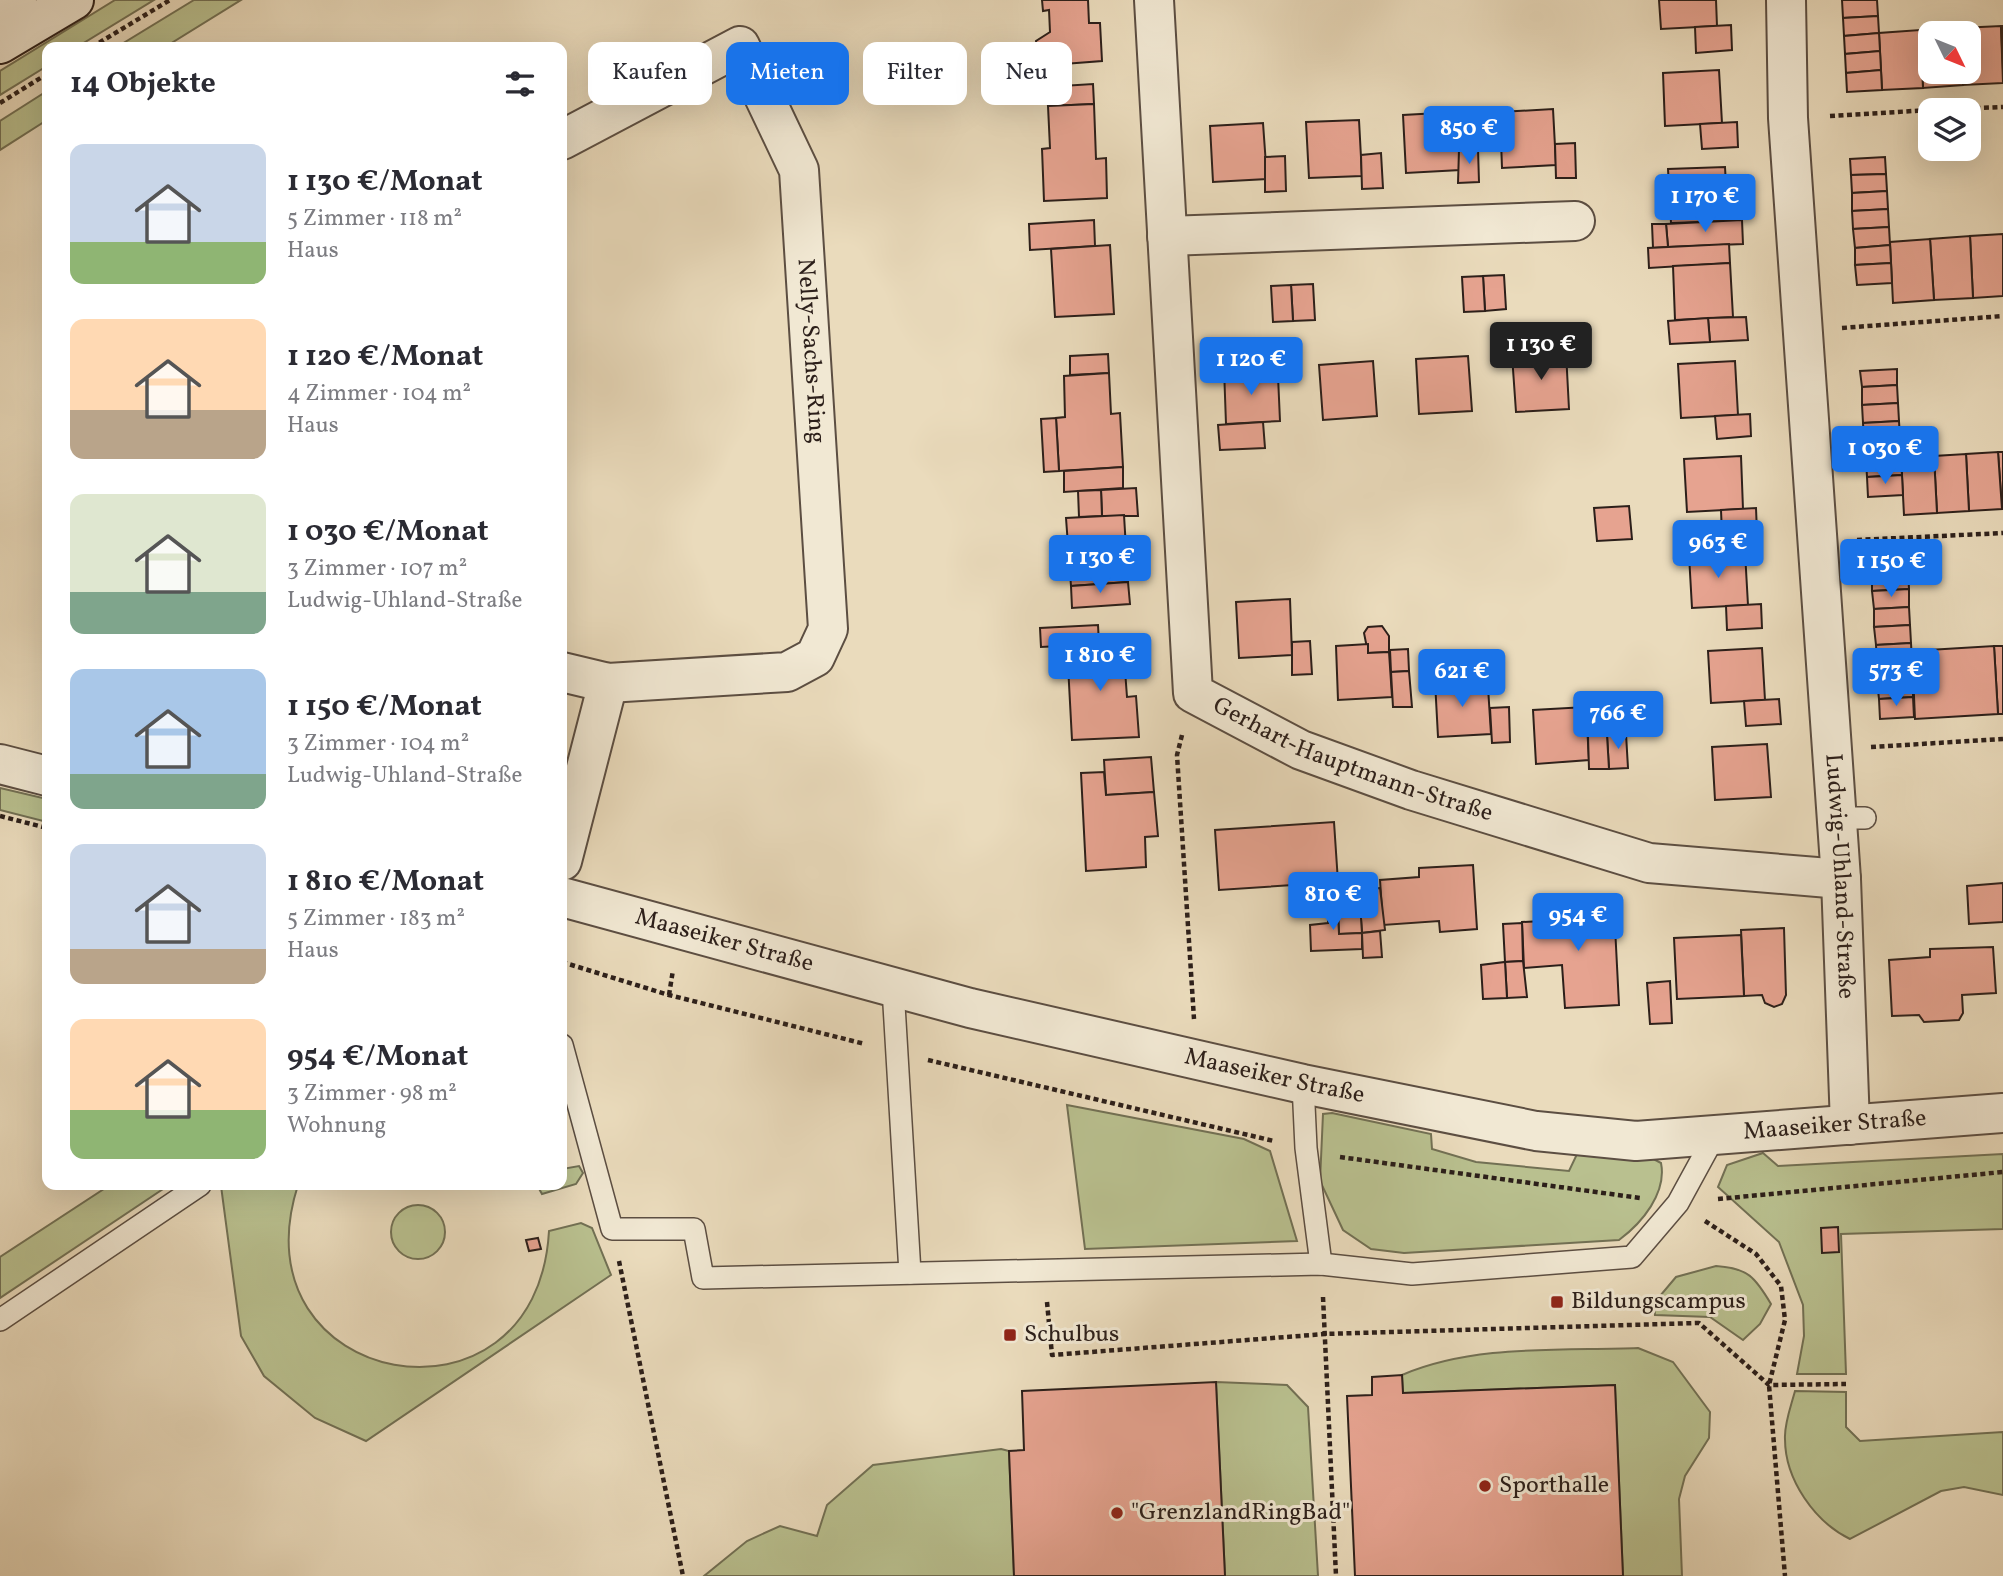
<!DOCTYPE html>
<html lang="de">
<meta charset="utf-8">
<style>
body{margin:0;font-family:Vollkorn,serif;background:#f7f7f7;color:#2b2b33;height:100vh;display:flex;flex-direction:column;font-size:26px;white-space:nowrap}
*{box-sizing:border-box;margin:0}
p{font-size:23px;color:#7c7c81}
.icon{flex:none;width:38px;height:38px;fill:none;stroke:currentColor;stroke-width:2;stroke-linecap:round;stroke-linejoin:round}
.map{position:relative;flex:1;overflow:hidden}
.drawer{position:absolute;left:42px;top:42px;width:525px;height:1148px;display:flex;flex-direction:column;background:#fff;border-radius:14px;box-shadow:0 7px 28px #0002}
.drawer>*{flex:none}
.top-card{position:absolute;left:588px;top:42px;width:665px;height:63px;display:flex;gap:14px}
.needle{width:46px;rotate:133deg}
.buttons{position:absolute;left:1918px;top:21px;display:grid;gap:14px}
.buttons a{display:grid;place-items:center;width:63px;height:63px;border-radius:14px;background:#fff;box-shadow:0 7px 28px #0002;font-size:35px}
.price{position:absolute;translate:-50% -60px;padding:0 16px;border-radius:7px;background:#1a73e8;color:#fff;font-size:23px;line-height:46px;filter:drop-shadow(0 2px 4px #0008)}
.price::after{content:'';position:absolute;left:50%;top:42px;width:21px;height:16px;margin-left:-10px;background:inherit;clip-path:polygon(0 0,100% 0,50% 100%)}
.price.current{background:#222;color:#fff}
ul{padding:0;list-style:none}
li{display:flex;align-items:center;gap:21px;height:175px;padding:0 28px}
li span{display:grid;place-items:center;flex:none;width:196px;height:140px;border-radius:14px;color:#555}
li>.icon{margin-inline-start:auto}
span .icon{width:84px;height:84px;fill:#fffc;stroke-width:1}
li b{font-size:30px}
h2{display:flex;justify-content:space-between;align-items:center;height:84px;padding:0 28px;font-size:30px}
.chip{padding:0 24px;border-radius:14px;background:#fff;box-shadow:0 7px 28px #0002;font-size:24px;line-height:63px}
.chip.current{background:#1a73e8;color:#fff}
.map>svg:first-child{display:block}
</style>
<div class="map">
<svg width="2003" height="1576" viewBox="0 0 2003 1576">
<rect width="100%" height="100%" fill="#eadbbc"/>
<filter id="stains"><feTurbulence type="fractalNoise" baseFrequency=".00286" numOctaves="4"/><feColorMatrix values="0 0 0 0 .2 0 0 0 0 .09 0 0 0 0 .02 0 0 0 .5 -.17"/></filter>
<radialGradient id="worn" r=".72"><stop offset=".6" stop-color="#630" stop-opacity="0"/><stop offset="1" stop-color="#630" stop-opacity=".3"/></radialGradient>
<!-- green -->
<g fill="#b9c08f" stroke="#727054" stroke-width="2">
<polygon points="115,0 154,0 77,47 47,47 47,66 0,95 0,71"/>
<polygon points="194,0 241,0 165,47 117,47"/>
<polygon points="47,91 47,120 0,150 0,121"/>
<polygon points="0,788 47,799 47,822 0,810"/>
<polygon points="1067,1105 1244,1139 1270,1151 1297,1241 1085,1249"/>
<path d="M1332,1113L1431,1134L1432,1149L1476,1162L1569,1171L1578,1152L1646,1155L1661,1163C1667,1193 1642,1223 1619,1240L1404,1253L1371,1249L1343,1230L1320,1181L1323,1114Z"/>
<polygon points="1763,1153 1778,1166 2003,1154 2003,1229 1841,1234 1846,1374 1797,1374 1804,1336 1803,1305 1779,1242 1718,1187 1727,1165"/>
<polygon points="579,1166 583,1173 576,1184 542,1194 537,1185 562,1185 562,1169"/>
<polygon points="110,1185 169,1185 0,1298 0,1257"/>
<path d="M298,1185C232,1389 537,1445 549,1231L581,1223L592,1228L611,1275L366,1441L315,1418L264,1376L241,1336L221,1186Z"/>
<circle cx="418" cy="1232" r="27"/>
<path d="M1716,1266C1748,1268 1755,1277 1771,1304L1760,1324L1743,1340L1710,1317L1655,1315L1654,1303L1676,1277Z"/>
<path d="M1638,1348L1673,1362L1710,1412L1709,1438L1685,1476L1679,1499L1682,1576H1623L1615,1385L1403,1393L1402,1375C1474,1344 1561,1351 1638,1348Z"/>
<polygon points="1216,1382 1287,1385 1308,1407 1318,1576 1225,1576"/>
<path d="M1795,1391L1846,1392V1427L1860,1441L2003,1432V1495L1964,1487L1941,1491L1850,1539C1815,1522 1785,1480 1785,1439C1784,1424 1791,1406 1795,1391Z"/>
<polygon points="1001,1449 1009,1451 1014,1576 704,1576 747,1541 780,1526 817,1536 827,1505 873,1465"/>
</g>
<!-- building -->
<g fill="#e6a390" stroke="#2c1f1a" stroke-width="2">
<polygon points="1042,0 1088,0 1089,23 1100,23 1102,61 1038,66 1036,41 1050,32 1049,10 1043,11"/>
<polygon points="1659,0 1716,0 1717,26 1661,29"/>
<polygon points="1842,0 1877,0 1878,16 1843,18"/>
<polygon points="1878,16 1879,33 1844,36 1843,18"/>
<polygon points="1731,25 1732,50 1696,53 1695,27"/>
<polygon points="2001,26 2003,83 1963,85 1963,72 1969,72 1969,33 1961,33 1960,28"/>
<polygon points="2001,26 2003,26 2003,70"/>
<polygon points="1960,28 1961,33 1930,33 1930,72 1963,72 1963,85 1923,88 1920,30"/>
<polygon points="1920,30 1923,88 1882,90 1879,33"/>
<polygon points="1879,33 1880,51 1845,54 1844,36"/>
<polygon points="1880,51 1881,70 1846,73 1845,54"/>
<polygon points="1719,70 1722,123 1665,126 1663,73"/>
<polygon points="1881,70 1882,90 1847,92 1846,73"/>
<polygon points="1093,84 1094,104 1048,106 1046,87"/>
<polygon points="1094,104 1096,159 1106,158 1107,198 1044,201 1042,149 1050,148 1048,106"/>
<polygon points="1553,109 1556,165 1502,168 1500,112"/>
<polygon points="1457,112 1460,170 1406,173 1403,115"/>
<polygon points="1359,120 1362,176 1309,178 1306,122"/>
<polygon points="1737,122 1738,147 1702,149 1700,124"/>
<polygon points="1263,123 1267,179 1213,182 1210,126"/>
<polygon points="1575,143 1576,178 1556,178 1555,144"/>
<polygon points="1478,149 1479,182 1458,183 1459,150"/>
<polygon points="1381,153 1383,188 1362,189 1361,155"/>
<polygon points="1285,156 1286,191 1265,192 1265,157"/>
<polygon points="1885,157 1886,174 1851,175 1850,159"/>
<polygon points="1725,167 1728,221 1671,223 1668,169"/>
<polygon points="1886,174 1887,191 1852,193 1851,175"/>
<polygon points="1887,191 1888,209 1852,211 1852,193"/>
<polygon points="1888,209 1889,227 1853,229 1852,211"/>
<polygon points="1094,220 1095,246 1030,250 1029,224"/>
<polygon points="1742,220 1743,244 1668,247 1666,224"/>
<polygon points="1652,224 1666,224 1668,247 1653,248"/>
<polygon points="1889,227 1890,245 1855,248 1853,229"/>
<polygon points="2003,234 2003,296 1973,298 1970,236"/>
<polygon points="1970,236 1973,298 1934,300 1930,239"/>
<polygon points="1930,239 1934,300 1893,303 1890,242"/>
<polygon points="1729,244 1730,263 1649,268 1648,248"/>
<polygon points="1110,245 1114,314 1055,317 1051,249"/>
<polygon points="1890,245 1891,263 1855,265 1855,248"/>
<polygon points="1730,263 1733,317 1675,320 1673,266"/>
<polygon points="1891,263 1892,283 1857,285 1855,265"/>
<polygon points="1504,275 1506,309 1485,311 1483,276"/>
<polygon points="1483,276 1485,311 1464,312 1462,277"/>
<polygon points="1313,284 1315,320 1293,321 1291,285"/>
<polygon points="1291,285 1293,321 1273,322 1271,286"/>
<polygon points="1746,317 1748,340 1710,342 1708,318"/>
<polygon points="1708,318 1710,342 1670,344 1668,321"/>
<polygon points="1566,352 1569,409 1516,412 1512,355"/>
<polygon points="1108,354 1109,373 1070,375 1070,356"/>
<polygon points="1468,356 1472,411 1419,414 1416,359"/>
<polygon points="1373,361 1377,416 1323,420 1319,365"/>
<polygon points="1735,361 1738,415 1681,418 1678,364"/>
<polygon points="1277,366 1278,376 1256,377 1255,367"/>
<polygon points="1255,367 1256,377 1278,376 1280,421 1226,424 1224,368"/>
<polygon points="1897,369 1897,385 1862,387 1860,371"/>
<polygon points="1109,373 1111,414 1120,413 1123,467 1059,471 1056,418 1065,417 1064,376"/>
<polygon points="1897,385 1898,403 1862,405 1862,387"/>
<polygon points="1898,403 1899,421 1863,423 1862,405"/>
<polygon points="1750,414 1751,436 1717,439 1715,416"/>
<polygon points="1056,418 1059,471 1044,472 1041,419"/>
<polygon points="1899,421 1900,439 1864,441 1863,423"/>
<polygon points="1263,422 1265,448 1220,450 1218,425"/>
<polygon points="1900,439 1901,457 1866,459 1864,441"/>
<polygon points="1998,452 2003,452 2003,509 2002,509"/>
<polygon points="1998,452 2002,509 1969,511 1966,454"/>
<polygon points="1966,454 1969,511 1937,513 1934,456"/>
<polygon points="1741,456 1743,509 1687,512 1684,459"/>
<polygon points="1934,456 1937,513 1904,515 1901,457"/>
<polygon points="1901,457 1902,475 1867,477 1866,459"/>
<polygon points="1123,467 1123,488 1064,492 1064,471"/>
<polygon points="1902,475 1903,495 1868,497 1867,477"/>
<polygon points="1136,488 1138,516 1102,516 1101,490"/>
<polygon points="1101,490 1102,516 1079,517 1078,491"/>
<polygon points="1629,506 1632,539 1597,541 1594,508"/>
<polygon points="1756,508 1757,533 1722,535 1721,510"/>
<polygon points="1124,515 1128,582 1071,586 1066,518"/>
<polygon points="1745,552 1748,605 1692,608 1689,555"/>
<polygon points="1908,568 1909,589 1872,591 1872,570"/>
<polygon points="1128,582 1130,604 1072,608 1071,586"/>
<polygon points="1909,589 1909,607 1874,609 1872,591"/>
<polygon points="1290,599 1292,655 1239,658 1236,602"/>
<polygon points="1761,604 1762,628 1727,630 1726,606"/>
<polygon points="1909,607 1910,625 1874,627 1874,609"/>
<polygon points="1098,625 1099,644 1041,647 1040,628"/>
<polygon points="1910,625 1911,643 1876,645 1874,627"/>
<polygon points="1382,626 1389,636 1389,652 1368,653 1364,633 1368,627"/>
<polygon points="1310,641 1312,674 1292,675 1292,642"/>
<polygon points="1123,643 1127,697 1136,696 1139,737 1072,740 1067,646"/>
<polygon points="1911,643 1912,661 1877,663 1876,645"/>
<polygon points="1368,644 1368,653 1389,652 1392,697 1338,700 1336,646"/>
<polygon points="1994,646 2003,646 2003,714 1998,714"/>
<polygon points="1994,646 1998,714 1915,719 1912,651"/>
<polygon points="1762,648 1765,700 1711,703 1708,651"/>
<polygon points="1408,649 1409,671 1391,672 1390,650"/>
<polygon points="1912,661 1913,680 1877,681 1877,663"/>
<polygon points="1409,671 1412,707 1393,707 1391,672"/>
<polygon points="1467,679 1468,688 1488,687 1491,734 1438,737 1435,681"/>
<polygon points="1913,680 1913,697 1879,699 1877,681"/>
<polygon points="1913,697 1914,717 1880,719 1879,699"/>
<polygon points="1779,699 1781,724 1746,726 1744,701"/>
<polygon points="1509,707 1510,742 1492,743 1490,708"/>
<polygon points="1586,707 1589,760 1536,764 1533,710"/>
<polygon points="1626,734 1628,768 1609,769 1607,735"/>
<polygon points="1607,735 1609,769 1589,769 1588,736"/>
<polygon points="1767,744 1771,797 1715,800 1712,747"/>
<polygon points="1151,757 1154,792 1106,795 1104,760"/>
<polygon points="1104,772 1106,795 1154,792 1158,836 1145,837 1146,867 1086,871 1081,773"/>
<polygon points="1334,822 1338,882 1219,890 1215,830"/>
<polygon points="1473,865 1477,929 1440,932 1439,921 1383,925 1380,880 1419,877 1419,868"/>
<polygon points="2003,883 2003,922 1969,924 1967,886"/>
<polygon points="1380,888 1385,930 1362,933 1359,889"/>
<polygon points="1359,889 1362,933 1339,934 1337,891"/>
<polygon points="1337,891 1339,934 1362,933 1362,949 1311,951 1310,925 1328,923 1328,892"/>
<polygon points="1581,901 1582,909 1614,907 1619,1005 1565,1008 1562,965 1524,968 1522,922 1561,920 1563,902"/>
<polygon points="1522,923 1523,961 1505,962 1503,924"/>
<polygon points="1784,928 1786,995 1782,1004 1774,1007 1765,1003 1762,995 1744,996 1741,930"/>
<polygon points="1380,931 1382,957 1363,958 1362,933"/>
<polygon points="1741,935 1744,996 1677,999 1674,938"/>
<polygon points="1993,947 1996,993 1962,995 1963,1013 1959,1020 1924,1022 1919,1015 1892,1016 1889,960 1930,957 1930,949"/>
<polygon points="1523,961 1527,997 1507,998 1505,962"/>
<polygon points="1505,962 1507,998 1483,999 1481,965"/>
<polygon points="1670,981 1672,1023 1650,1024 1647,983"/>
<polygon points="1838,1227 1839,1252 1822,1253 1821,1228"/>
<polygon points="538,1238 541,1249 529,1251 526,1240"/>
<polygon points="1402,1375 1403,1393 1615,1385 1623,1576 1355,1576 1347,1396 1372,1395 1372,1377"/>
<polygon points="1216,1382 1225,1576 1014,1576 1009,1451 1024,1450 1022,1391"/>
</g>
<g fill="none" stroke-linecap="round" stroke-linejoin="round">
<!-- service casing -->
<g stroke="#5c4e42" stroke-width="24">
<g id="service">
<polyline points="1835,818 1865,818"/>
<polyline points="893,988 910,1273"/>
<polyline points="562,1045 612,1229 694,1229 703,1278 1321,1264 1412,1274 1632,1257 1678,1203 1714,1137"/>
<polyline points="1303,1084 1306,1148 1321,1264"/>
<polyline points="0,1320 200,1185"/>
</g>
</g>
<!-- minor casing -->
<g stroke="#5c4e42" stroke-width="42">
<g id="minor">
<path id="s1" d="M1154,0L1193,693L1301,750L1411,790L1649,863L1841,879"/>
<path id="s2" d="M1786,0L1788,118L1841,879L1850,1125"/>
<path id="s3" d="M562,140L740,46L799,170L828,629L815,657L787,672L608,683L562,672"/>
<polyline points="1167,236 1575,221"/>
<polyline points="562,861 608,683"/>
</g>
</g>
<!-- tertiary casing -->
<g stroke="#5c4e42" stroke-width="42">
<g id="tertiary">
<polyline points="0,764 47,776"/>
<path id="s4" d="M562,897L970,1008L1303,1084L1536,1131L1636,1141L2003,1113"/>
</g>
</g>
<!-- secondary casing -->
<g stroke="#2c1f1a" stroke-width="42">
<g id="secondary">
<polyline points="0,11 17,0"/>
<polyline points="0,44 74,0"/>
</g>
</g>
<!-- path -->
<g stroke="#2c1f1a" stroke-width="4.5" stroke-dasharray="5 3.5" stroke-linecap="butt">
<polyline points="92,47 170,0"/>
<polyline points="0,103 47,74"/>
<polyline points="1933,110 2003,107"/>
<polyline points="1830,116 1930,110"/>
<polyline points="1842,328 2003,316"/>
<polyline points="1857,540 2003,533"/>
<polyline points="1182,735 1177,755 1194,1019"/>
<polyline points="1871,747 2003,739"/>
<polyline points="0,816 47,828"/>
<polyline points="562,962 669,995 865,1044"/>
<polyline points="669,995 673,970"/>
<polyline points="928,1060 1274,1141"/>
<polyline points="1340,1157 1640,1198"/>
<polyline points="1718,1199 2003,1172"/>
<polyline points="1705,1221 1756,1254 1781,1286 1785,1320 1769,1385 1785,1576"/>
<polyline points="619,1261 683,1576"/>
<polyline points="1323,1297 1336,1576"/>
<polyline points="1047,1302 1052,1355 1325,1334 1699,1323 1769,1385 1846,1384"/>
</g>
<!-- service -->
<use href="#service" stroke="#f1e8d3" stroke-width="21"/>
<!-- minor -->
<use href="#minor" stroke="#f1e8d3" stroke-width="38"/>
<!-- tertiary -->
<use href="#tertiary" stroke="#f1e8d3" stroke-width="38"/>
<!-- secondary -->
<use href="#secondary" stroke="#f1e8d3" stroke-width="38"/>
</g>
<!-- markers -->
<g fill="#8f2418" stroke="#f1e8d3" stroke-width="2.5">
<rect x="1550" y="1295" width="14" height="14" rx="3.5"/>
<rect x="1003" y="1328" width="14" height="14" rx="3.5"/>
<circle cx="1485" cy="1486" r="7"/>
<circle cx="1117" cy="1513" r="7"/>
</g>
<g text-anchor="middle" dominant-baseline="central" stroke-width="6" stroke-linejoin="round" paint-order="stroke">
<!-- street labels -->
<g font-size="24" fill="#2c1f1a" stroke="#f1e8d3">
<text stroke="none"><textPath href="#s3" startOffset="520">Nelly-Sachs-Ring</textPath></text>
<text stroke="none"><textPath href="#s1" startOffset="868">Gerhart-Hauptmann-Straße</textPath></text>
<text stroke="none"><textPath href="#s2" startOffset="878">Ludwig-Uhland-Straße</textPath></text>
<text stroke="none"><textPath href="#s4" startOffset="168">Maaseiker Straße</textPath></text>
<text stroke="none"><textPath href="#s4" startOffset="735">Maaseiker Straße</textPath></text>
<text stroke="none"><textPath href="#s4" startOffset="1302">Maaseiker Straße</textPath></text>
</g>
<!-- poi labels -->
<g font-size="24" fill="#2c1f1a" stroke="#f1e8d3" text-anchor="start">
<text x="1571" y="1302">Bildungscampus</text>
<text x="1024" y="1335">Schulbus</text>
<text x="1499" y="1486">Sporthalle</text>
<text x="1131" y="1513">"GrenzlandRingBad"</text>
</g>
</g>
<rect width="100%" height="100%" filter="url(#stains)"/>
<rect width="100%" height="100%" fill="url(#worn)"/>
</svg>
<div class="buttons">
<a><svg class="needle" viewBox="-14 -14 28 28"><path d="M0-13l5 13h-10z" fill="#e53935"/><path d="M0 13l5-13h-10z" fill="#7c7c81"/></svg></a>
<a><svg class="icon" aria-label="layers" viewBox="0 0 24 24"><path d="M12 4l9 5-9 5-9-5zM3 14l9 5 9-5"/></svg></a>
</div>
<b class="price" style="left:1469px;top:166px">850 €</b>
<b class="price" style="left:1705px;top:234px">1 170 €</b>
<b class="price current" style="left:1541px;top:382px">1 130 €</b>
<b class="price" style="left:1251px;top:397px">1 120 €</b>
<b class="price" style="left:1885px;top:486px">1 030 €</b>
<b class="price" style="left:1718px;top:580px">963 €</b>
<b class="price" style="left:1100px;top:595px">1 130 €</b>
<b class="price" style="left:1891px;top:599px">1 150 €</b>
<b class="price" style="left:1100px;top:693px">1 810 €</b>
<b class="price" style="left:1896px;top:708px">573 €</b>
<b class="price" style="left:1462px;top:709px">621 €</b>
<b class="price" style="left:1618px;top:751px">766 €</b>
<b class="price" style="left:1333px;top:932px">810 €</b>
<b class="price" style="left:1578px;top:953px">954 €</b>
<div class="top-card">
<a class="chip">Kaufen</a>
<a class="chip current">Mieten</a>
<a class="chip">Filter</a>
<a class="chip">Neu</a>
</div>
<section class="drawer">
<h2>14 Objekte<svg class="icon" aria-label="filters" viewBox="0 0 24 24"><path d="M4 7h16M4 17h16"/><circle cx="9" cy="7" r="2"/><circle cx="15" cy="17" r="2"/></svg></h2>
<ul>
<li><span style="background:linear-gradient(#c9d6e8 70%,#8fb573 0)"><svg class="icon" aria-label="home" viewBox="0 0 24 24"><path d="M3 11l9-7 9 7M6 9v11h12V9"/></svg></span><div><b>1 130 €/Monat</b><p>5 Zimmer · 118 m²</p><p>Haus</p></div></li>
<li><span style="background:linear-gradient(#ffd9b3 65%,#b9a48a 0)"><svg class="icon" aria-label="home" viewBox="0 0 24 24"><path d="M3 11l9-7 9 7M6 9v11h12V9"/></svg></span><div><b>1 120 €/Monat</b><p>4 Zimmer · 104 m²</p><p>Haus</p></div></li>
<li><span style="background:linear-gradient(#dfe7d0 70%,#7fa58c 0)"><svg class="icon" aria-label="home" viewBox="0 0 24 24"><path d="M3 11l9-7 9 7M6 9v11h12V9"/></svg></span><div><b>1 030 €/Monat</b><p>3 Zimmer · 107 m²</p><p>Ludwig-Uhland-Straße</p></div></li>
<li><span style="background:linear-gradient(#a9c7e8 75%,#7fa58c 0)"><svg class="icon" aria-label="home" viewBox="0 0 24 24"><path d="M3 11l9-7 9 7M6 9v11h12V9"/></svg></span><div><b>1 150 €/Monat</b><p>3 Zimmer · 104 m²</p><p>Ludwig-Uhland-Straße</p></div></li>
<li><span style="background:linear-gradient(#c9d6e8 75%,#b9a48a 0)"><svg class="icon" aria-label="home" viewBox="0 0 24 24"><path d="M3 11l9-7 9 7M6 9v11h12V9"/></svg></span><div><b>1 810 €/Monat</b><p>5 Zimmer · 183 m²</p><p>Haus</p></div></li>
<li><span style="background:linear-gradient(#ffd9b3 65%,#8fb573 0)"><svg class="icon" aria-label="home" viewBox="0 0 24 24"><path d="M3 11l9-7 9 7M6 9v11h12V9"/></svg></span><div><b>954 €/Monat</b><p>3 Zimmer · 98 m²</p><p>Wohnung</p></div></li>
</ul>
</section>
</div>
